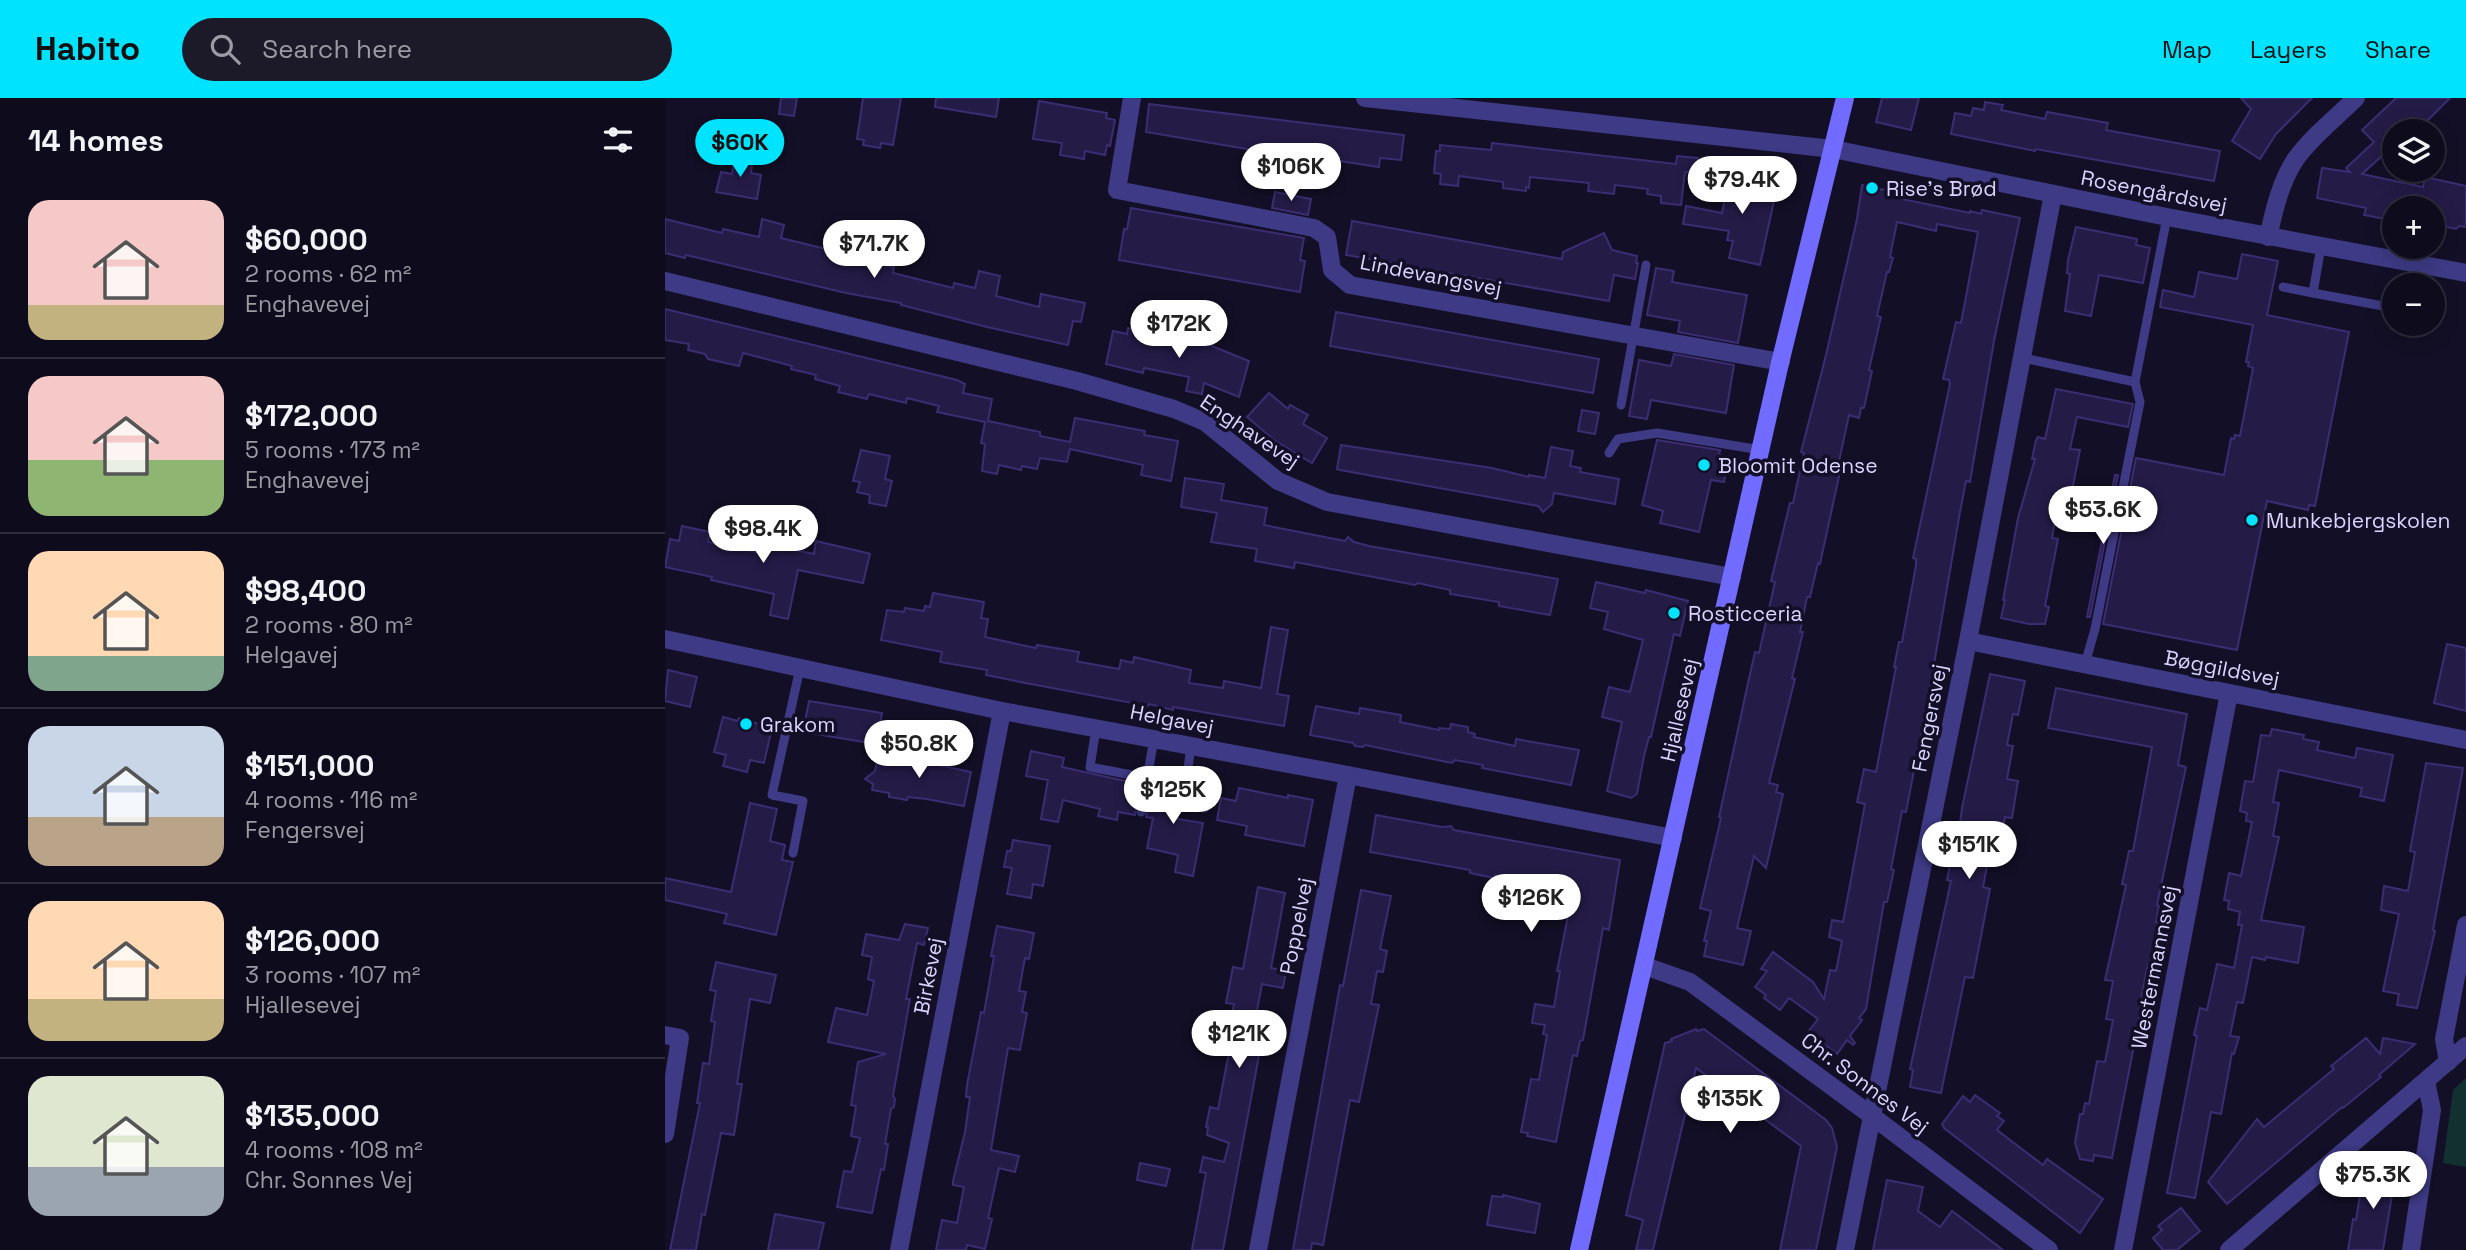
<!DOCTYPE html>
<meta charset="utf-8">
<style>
body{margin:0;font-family:"Space Grotesk",sans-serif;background:#1c1929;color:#f1f3f6;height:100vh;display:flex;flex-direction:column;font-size:26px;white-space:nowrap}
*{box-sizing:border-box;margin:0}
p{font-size:23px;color:#9b9ba3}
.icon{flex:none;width:38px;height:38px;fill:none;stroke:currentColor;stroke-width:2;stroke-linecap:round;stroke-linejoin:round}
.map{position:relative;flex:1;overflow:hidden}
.details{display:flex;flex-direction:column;background:#0e0b1c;width:665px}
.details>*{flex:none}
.fabs{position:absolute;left:1717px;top:21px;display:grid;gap:14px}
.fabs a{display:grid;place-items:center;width:63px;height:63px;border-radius:50%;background:#0e0b1c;box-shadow:0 4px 18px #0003,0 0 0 2px #2e2b3b;font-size:35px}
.price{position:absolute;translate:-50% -60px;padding:0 16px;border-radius:24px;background:#fff;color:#222;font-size:23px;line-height:46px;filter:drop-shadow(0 2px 4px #0008)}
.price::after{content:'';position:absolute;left:50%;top:42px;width:21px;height:16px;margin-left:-10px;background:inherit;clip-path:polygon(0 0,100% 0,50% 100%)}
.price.current{background:#00e3ff;color:#111}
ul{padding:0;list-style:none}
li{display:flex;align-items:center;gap:21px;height:175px;padding:0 28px}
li+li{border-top:2px solid #2e2b3b}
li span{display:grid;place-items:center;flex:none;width:196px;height:140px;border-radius:21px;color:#555}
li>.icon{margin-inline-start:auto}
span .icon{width:84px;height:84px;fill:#fffc;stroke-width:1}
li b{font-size:30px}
h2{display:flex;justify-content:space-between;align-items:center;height:84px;padding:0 28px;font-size:30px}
header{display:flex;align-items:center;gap:42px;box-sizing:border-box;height:98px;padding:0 35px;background:#00e3ff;color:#111}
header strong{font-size:33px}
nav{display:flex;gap:38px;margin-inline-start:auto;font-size:24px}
.search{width:490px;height:63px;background:#1c1929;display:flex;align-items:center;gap:18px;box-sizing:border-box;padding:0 24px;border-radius:38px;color:#9b9ba3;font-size:26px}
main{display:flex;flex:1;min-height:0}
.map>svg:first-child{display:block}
</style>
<header>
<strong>Habito</strong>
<div class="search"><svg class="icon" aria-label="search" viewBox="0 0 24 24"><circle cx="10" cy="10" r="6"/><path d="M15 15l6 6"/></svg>Search here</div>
<nav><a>Map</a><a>Layers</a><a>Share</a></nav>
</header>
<main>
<section class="details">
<h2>14 homes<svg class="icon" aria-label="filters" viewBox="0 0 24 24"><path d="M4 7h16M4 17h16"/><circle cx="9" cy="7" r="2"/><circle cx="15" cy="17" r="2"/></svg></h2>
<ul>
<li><span style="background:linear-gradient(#f6c9c9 75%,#c2b280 0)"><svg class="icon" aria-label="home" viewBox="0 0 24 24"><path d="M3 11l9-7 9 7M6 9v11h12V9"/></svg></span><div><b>$60,000</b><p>2 rooms · 62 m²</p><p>Enghavevej</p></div></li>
<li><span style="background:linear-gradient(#f6c9c9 60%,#8fb573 0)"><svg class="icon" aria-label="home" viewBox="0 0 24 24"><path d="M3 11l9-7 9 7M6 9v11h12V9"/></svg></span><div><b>$172,000</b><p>5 rooms · 173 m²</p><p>Enghavevej</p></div></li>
<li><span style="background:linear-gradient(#ffd9b3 75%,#7fa58c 0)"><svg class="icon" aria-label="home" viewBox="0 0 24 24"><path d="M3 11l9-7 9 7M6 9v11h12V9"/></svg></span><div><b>$98,400</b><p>2 rooms · 80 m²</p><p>Helgavej</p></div></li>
<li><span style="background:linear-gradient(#c9d6e8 65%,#b9a48a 0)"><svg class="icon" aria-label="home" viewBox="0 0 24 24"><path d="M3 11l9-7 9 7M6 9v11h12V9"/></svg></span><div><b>$151,000</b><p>4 rooms · 116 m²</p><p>Fengersvej</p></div></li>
<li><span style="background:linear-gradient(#ffd9b3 70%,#c2b280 0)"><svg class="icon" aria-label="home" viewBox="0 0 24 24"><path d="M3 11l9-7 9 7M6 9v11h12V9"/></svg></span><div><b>$126,000</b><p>3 rooms · 107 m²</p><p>Hjallesevej</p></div></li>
<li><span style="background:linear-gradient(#dfe7d0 65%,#9aa5b1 0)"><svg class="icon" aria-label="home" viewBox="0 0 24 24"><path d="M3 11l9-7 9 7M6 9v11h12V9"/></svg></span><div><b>$135,000</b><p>4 rooms · 108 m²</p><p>Chr. Sonnes Vej</p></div></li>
</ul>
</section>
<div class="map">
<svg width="1801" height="1152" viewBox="0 0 1801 1152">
<rect width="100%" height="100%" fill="#130f26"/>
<!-- green -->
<polygon fill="#123030" points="1801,980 1801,1069 1778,1065 1788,992"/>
<!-- building -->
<g fill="#251b47" stroke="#3c2d73" stroke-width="2">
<polygon points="116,0 132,0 129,18 114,16"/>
<polygon points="198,0 236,0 228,47 216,45 215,50 198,47 199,42 192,41"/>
<polygon points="271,0 334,0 331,19 270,9"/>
<polygon points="1217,0 1254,0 1246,32 1211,24"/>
<polygon points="1576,0 1647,0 1611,36 1595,61 1567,43 1586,11"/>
<polygon points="1731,0 1785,0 1752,33 1729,33 1729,47 1697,76 1758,89 1760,79 1801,88 1801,129 1794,128 1791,131 1768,126 1768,110 1729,110 1729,121 1725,122 1699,117 1701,110 1652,100 1657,70 1685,74 1681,70 1709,44 1697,32"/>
<polygon points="374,3 442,15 441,20 450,22 445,48 442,47 440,57 420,53 419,61 395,57 397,45 368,41"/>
<polygon points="1320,4 1338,7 1336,12 1380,21 1382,14 1443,25 1441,32 1555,53 1549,83 1371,51 1370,53 1286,36 1290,15 1306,18 1308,10 1319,12"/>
<polygon points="484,6 739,37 736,62 715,60 714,69 648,59 649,54 618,50 617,57 481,34"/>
<polygon points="827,45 1011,66 1012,58 1033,60 1032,75 1020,74 1016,107 996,105 996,98 982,96 983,91 950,87 949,96 923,93 924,85 865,79 864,90 861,89 861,93 838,90 838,84 794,78 793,88 775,86 776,76 769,75 771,53 775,53 775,47 826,52"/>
<polygon points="70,56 88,58 86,75 96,77 92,101 51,94 56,74 67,76"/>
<polygon points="1081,72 1114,80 1095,167 1064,160 1068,143 1062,142 1064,133 1018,126 1021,108 1057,115 1063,85 1077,89"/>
<polygon points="1197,87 1238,96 1237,101 1305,115 1305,113 1316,116 1317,112 1355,120 1329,243 1305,384 1301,383 1295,414 1265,590 1241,714 1237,713 1226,771 1229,772 1222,804 1219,804 1201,911 1194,920 1197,922 1185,938 1190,945 1188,947 1182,942 1172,956 1143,934 1153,921 1124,900 1115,912 1099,900 1101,897 1090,889 1102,873 1096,871 1108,854 1148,884 1159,901 1165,872 1171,873 1177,843 1164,839 1167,822 1178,824 1200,706 1192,704 1199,671 1211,674 1231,569 1229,569 1234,544 1237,544 1251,467 1251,461 1248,460 1285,286 1284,282 1278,281 1291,224 1296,225 1313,134 1272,126 1271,133 1232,124 1225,159 1228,160 1224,174 1222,174 1212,218 1216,219 1204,272 1207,273 1199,310 1196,310 1194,320 1184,317 1173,368 1176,369 1155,466 1153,465 1145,499 1142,499 1135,534 1138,534 1127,580 1130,581 1104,685 1113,687 1111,694 1118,696 1101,770 1089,758 1072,830 1086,833 1078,867 1039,858 1042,843 1039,843 1046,813 1035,810 1056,720 1054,719 1083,585 1090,554 1094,555 1110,484 1106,483 1125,405 1128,405 1139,355 1136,354 1161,257 1192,121"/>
<polygon points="610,94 646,101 643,117 607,110"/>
<polygon points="466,110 639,140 635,162 640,163 635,194 454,162 459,131 462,131"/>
<polygon points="0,121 57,135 58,131 94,139 97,121 119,127 116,140 198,160 197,162 229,169 228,175 288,190 289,185 310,190 314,173 335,178 331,198 374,209 376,196 420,205 416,224 408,223 403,247 322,229 236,207 236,205 181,195 21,157 20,160 0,155"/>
<polygon points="687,123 897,161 898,154 939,135 947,152 972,158 971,165 973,165 970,181 949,177 944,203 681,157"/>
<polygon points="1411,129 1472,141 1471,147 1485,150 1478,185 1434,177 1426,218 1400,213 1405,176 1402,175 1403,162"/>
<polygon points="1577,156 1613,163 1602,217 1684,234 1650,408 1644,407 1643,412 1602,403 1572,552 1438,526 1471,360 1559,377 1566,340 1569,341 1570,337 1575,338 1588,270 1583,268 1584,264 1581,264 1588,227 1495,209 1498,192 1529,199 1534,174 1572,181"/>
<polygon points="991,170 1009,173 1007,184 1082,197 1073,245 1013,234 1015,223 982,217"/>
<polygon points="0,211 292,282 300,286 298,295 327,301 323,323 375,334 375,338 405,344 410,320 480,333 479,337 513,343 506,383 476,377 478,367 405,351 402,364 375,360 372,371 357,368 356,372 334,367 332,376 317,373 320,346 316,345 320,324 272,314 274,308 242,300 241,305 204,296 202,301 173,294 175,288 150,281 151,277 126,271 127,268 78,255 74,268 43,261 40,256 23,252 24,246 0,242"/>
<polygon points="671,214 934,261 928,295 665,248"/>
<polygon points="463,230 542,246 584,263 574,299 539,285 537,296 521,293 524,279 479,270 478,275 441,266 448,233 462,236"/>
<polygon points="1009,256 1069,267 1061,315 986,302 982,321 964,318 974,262 1006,268"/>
<polygon points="1391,291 1468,306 1463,329 1412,319 1405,351 1415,352 1404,408 1393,406 1387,440 1393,441 1380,508 1384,509 1380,526 1364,526 1336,520 1340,502 1338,502 1353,420 1370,361 1367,361 1371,342 1373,339 1380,341"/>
<polygon points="604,295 623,311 625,307 643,317 638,326 662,340 647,365 609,342 582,319"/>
<polygon points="917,312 934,315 930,336 913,333"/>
<polygon points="992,342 1055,352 1054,357 1063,359 1059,384 1046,382 1034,434 995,425 998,413 977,407"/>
<polygon points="676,347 827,370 864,379 864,377 880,380 886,349 908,353 905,368 916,370 915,374 954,381 950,406 889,395 887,406 878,414 873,408 675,372 672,371"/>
<polygon points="196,352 225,358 220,381 227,383 221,408 204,405 205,397 192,394 195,384 188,383"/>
<polygon points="1450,377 1453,377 1425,519 1422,519"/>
<polygon points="520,380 559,386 556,402 602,410 599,427 675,442 680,443 683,439 689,444 704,448 893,481 885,517 834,508 834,504 785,496 785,492 753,485 750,487 630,464 629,470 590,463 592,451 546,444 552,415 516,409"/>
<polygon points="17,428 45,434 43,444 100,456 102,446 149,456 151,443 202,455 205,456 198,485 133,472 123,521 105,517 109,496 46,482 47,479 0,469 5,441 14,443"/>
<polygon points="931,484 980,495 981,492 1023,503 1015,538 1009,536 986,639 984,639 979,658 972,696 966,700 942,693 957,624 937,619 944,589 965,594 978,542 939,531 943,514 925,510"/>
<polygon points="268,495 319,504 316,520 323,521 320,539 371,550 372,547 414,554 412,563 415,564 454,571 456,562 468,565 469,559 526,572 524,585 558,590 559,583 596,590 606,529 623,532 612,596 624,598 619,628 508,609 508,612 484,606 483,608 355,584 321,577 322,572 275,564 277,554 216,542 222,512 239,514 240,510 259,513 260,508 265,509"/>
<polygon points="1782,546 1801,550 1801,613 1769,605"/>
<polygon points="3,572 32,579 25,609 0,603"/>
<polygon points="1325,576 1360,583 1353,617 1348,616 1342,647 1348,648 1342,681 1353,683 1347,720 1340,719 1332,760 1324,758 1318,789 1325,791 1313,854 1308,880 1300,879 1276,995 1245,989 1248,972 1245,971 1286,783 1282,782 1290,740 1293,740 1297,710"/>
<polygon points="1391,590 1522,616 1513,667 1521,669 1492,807 1494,808 1491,824 1494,824 1491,840 1486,866 1483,866 1477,896 1476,912 1447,1060 1429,1057 1428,1063 1415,1061 1410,1045 1415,1016 1418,1016 1420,1005 1424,1006 1432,963 1440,964 1448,922 1441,921 1448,883 1440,882 1461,787 1457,786 1464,753 1468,753 1487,649 1383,630"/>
<polygon points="144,603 217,615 211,646 138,634"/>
<polygon points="651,608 694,616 695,610 736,617 735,624 774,632 774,630 785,631 786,626 803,629 803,634 810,636 809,639 850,648 851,641 914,652 906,687 817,670 818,667 790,662 787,665 700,647 698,649 690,648 688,645 645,637"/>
<polygon points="58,619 73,623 74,620 107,630 99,665 85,662 82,674 58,668 61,657 49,654"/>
<polygon points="1607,631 1639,637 1638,641 1654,644 1652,652 1690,660 1692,650 1728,657 1719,703 1695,698 1697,690 1614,672 1608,704 1614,705 1608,738 1614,739 1596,822 1639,829 1633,865 1601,859 1600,862 1587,859 1578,905 1572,904 1565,938 1574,939 1569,956 1567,955 1556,1016 1546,1014 1530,1100 1502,1095 1532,938 1529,937 1535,910 1542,912 1552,866 1569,870 1577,827 1573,827 1575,814 1563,811 1564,803 1559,802 1564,775 1576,778 1587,724 1581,723 1582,715 1575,713 1580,683 1588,684 1596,637 1605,638"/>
<polygon points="366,653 399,660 397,669 474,686 470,717 453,714 452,722 433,718 435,711 398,702 393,724 376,721 383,682 361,678"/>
<polygon points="214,654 252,660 268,666 306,674 299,708 261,701 243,699 242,702 224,699 224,695 207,692 208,686 200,681 210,673"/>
<polygon points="1761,665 1798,670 1768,832 1770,833 1752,910 1732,907 1734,896 1718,893 1734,816 1716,812 1719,788 1743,793 1750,754 1745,753"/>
<polygon points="497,674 515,678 507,720 538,725 528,778 510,774 513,757 482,750 488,720 481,719 488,688 494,689"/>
<polygon points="574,690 623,700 623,697 648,702 639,748 580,737 582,728 552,722 556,700 571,703"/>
<polygon points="85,705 112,711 105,743 120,747 117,762 128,764 111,837 59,825 62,816 0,802 0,780 66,794"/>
<polygon points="711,717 777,729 786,728 789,732 955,762 944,832 938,830 918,942 915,943 912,958 908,957 891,1044 862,1038 863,1035 856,1034 866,981 874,982 882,937 878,936 880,927 867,925 870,906 889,909 895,873 892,873 907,798 896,795 897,792 865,787 830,777 829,780 805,775 805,772 705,754"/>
<polygon points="348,742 385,748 378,788 368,786 366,800 342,796 347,770 339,769 342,753 346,753"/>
<polygon points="593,789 620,795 606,870 621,873 618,890 597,886 590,923 600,925 558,1152 527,1152 541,1075 535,1074 538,1059 559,1064 564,1045 542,1037 543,1029 541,1029 545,1009 553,1011 567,939 563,938 569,906 561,905 568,869 578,871"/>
<polygon points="696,792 726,798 715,851 722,853 718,874 712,873 706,906 714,907 694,1004 685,1002 658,1147 647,1145 646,1152 628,1152 675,887 678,888"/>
<polygon points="240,826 263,830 259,847 252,845 241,901 245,901 228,998 230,1001 229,1009 226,1011 220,1046 223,1046 219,1072 216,1071 207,1115 172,1109 179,1073 187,1074 195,1040 186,1038 191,1008 186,1007 193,964 221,956 163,944 171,910 202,917 209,883 203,881 207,859 197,857 201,836 234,842"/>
<polygon points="332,828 369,835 364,861 360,860 354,893 361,894 357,914 362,915 355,952 343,950 326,1052 354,1058 350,1074 334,1070 323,1120 327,1121 320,1151 302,1147 301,1152 271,1152 277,1122 292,1125 299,1089 288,1087 288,1083 300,1034 305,999 301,999 302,987 316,914 319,915 329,858 326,858"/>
<polygon points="51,864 111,877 105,905 85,901 72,986 77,986 69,1037 56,1035 40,1117 37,1116 31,1152 5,1152 35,1005 32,1005 38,965 44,966 50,924 46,923 51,893 45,892"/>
<polygon points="1031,931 1032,933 1039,931 1161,1022 1167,1030 1172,1049 1151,1152 1115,1152 1136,1048 1031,970 988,1152 971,1152 978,1122 961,1117 1000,945 1007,943 1006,941"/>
<polygon points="1701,940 1715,956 1718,940 1750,946 1714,977 1716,979 1678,1010 1677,1009 1562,1106 1543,1084 1592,1021 1599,1029 1669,971 1666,968"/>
<polygon points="1310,997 1335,1015 1332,1018 1339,1023 1332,1032 1378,1067 1382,1061 1438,1101 1415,1135 1279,1030 1277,1026 1298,998 1305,1004"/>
<polygon points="475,1065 505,1071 501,1088 472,1082"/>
<polygon points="1709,1069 1731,1073 1718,1152 1683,1152 1688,1121 1691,1122 1698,1078 1708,1080"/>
<polygon points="1222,1082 1258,1089 1253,1113 1275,1129 1287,1113 1338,1152 1208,1152"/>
<polygon points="838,1097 875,1106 870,1135 822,1127 827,1098 838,1099"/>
<polygon points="1516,1110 1535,1133 1512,1152 1498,1152 1488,1140 1497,1132 1493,1128"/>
<polygon points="110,1116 159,1125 153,1152 103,1152"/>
</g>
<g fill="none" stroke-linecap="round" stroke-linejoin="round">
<!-- lane -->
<g stroke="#3e3a85" stroke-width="9">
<polyline points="1656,148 1648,195 1729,210"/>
<polyline points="1618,189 1648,195"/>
<polyline points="1358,260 1470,284"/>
<polyline points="956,307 981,167"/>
<polyline points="944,355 953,341 992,335 1096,352"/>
<polyline points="1420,566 1430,531 1475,304 1470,284 1502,119"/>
<polyline points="431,630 425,669 482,680"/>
<polyline points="526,648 518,707 540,710"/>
<polyline points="476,714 489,641"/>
<polyline points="128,755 138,703 107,697 135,570"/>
</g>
<!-- street -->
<g stroke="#3e3a85" stroke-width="18">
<polyline points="467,0 452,92 649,130 662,139 667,172 685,187 1116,264"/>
<polyline points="700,0 1168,51 1502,119 1801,175"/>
<path d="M1603,139C1609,113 1615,85 1630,62C1646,39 1671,20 1691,0"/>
<polyline points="0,183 412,283 509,311 540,324 613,383 662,404 1067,479"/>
<polyline points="0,541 337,613 683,677 1008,740"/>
<polyline points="1303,543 1801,642"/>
<polyline points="980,868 1025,884 1207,1018 1384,1152"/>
<polyline points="0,937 15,940 0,1036"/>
<polyline points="1783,964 1779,941 1801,827"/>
<polyline points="234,1152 337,613"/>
<polyline points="593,1152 683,677"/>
<polyline points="1180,1152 1303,543 1388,96"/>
<polyline points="1458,1152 1564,595"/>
<polyline points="1564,1152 1801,948"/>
<polyline points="1746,1152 1767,1012 1761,983"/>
</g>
<!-- secondary -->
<path stroke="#716bff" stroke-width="18" d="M914,1152C983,857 1046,560 1115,265C1136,177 1159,89 1180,0"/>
</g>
<!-- markers -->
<g fill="#00e3ff" stroke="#130f26" stroke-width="2.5">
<circle cx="1207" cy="90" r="7"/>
<circle cx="1039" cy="367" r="7"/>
<circle cx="1587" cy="422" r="7"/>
<circle cx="1009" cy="515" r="7"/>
<circle cx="81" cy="626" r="7"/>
</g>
<g text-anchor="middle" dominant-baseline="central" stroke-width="7" stroke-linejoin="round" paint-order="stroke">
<!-- poi labels -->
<g font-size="21" fill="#dad4ff" stroke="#130f26" text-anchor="start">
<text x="1221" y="90">Rise's Brød</text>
<text x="1053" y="367">Bloomit Odense</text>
<text x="1601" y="422">Munkebjergskolen</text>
<text x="1023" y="515">Rosticceria</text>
<text x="95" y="626">Grakom</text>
</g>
<!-- street labels -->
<g font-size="21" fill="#dad4ff" stroke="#130f26">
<text transform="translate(1489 93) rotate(11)">Rosengårdsvej</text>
<text transform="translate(766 177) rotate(11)">Lindevangsvej</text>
<text transform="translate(585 333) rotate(34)">Enghavevej</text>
<text transform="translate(1557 570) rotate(11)">Bøggildsvej</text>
<text transform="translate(1014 612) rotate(-77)">Hjallesevej</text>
<text transform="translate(1264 620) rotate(-79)">Fengersvej</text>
<text transform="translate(507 621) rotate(11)">Helgavej</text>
<text transform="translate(631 828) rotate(-79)">Poppelvej</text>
<text transform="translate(1489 869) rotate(-79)">Westermannsvej</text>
<text transform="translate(263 878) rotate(-79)">Birkevej</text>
<text transform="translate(1200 985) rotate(37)">Chr. Sonnes Vej</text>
</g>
</g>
</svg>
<div class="fabs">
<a><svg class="icon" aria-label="layers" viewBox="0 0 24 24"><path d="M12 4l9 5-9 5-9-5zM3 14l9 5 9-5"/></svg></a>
<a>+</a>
<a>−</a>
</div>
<b class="price current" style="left:75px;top:81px">$60K</b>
<b class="price" style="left:626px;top:105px">$106K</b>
<b class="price" style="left:1077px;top:118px">$79.4K</b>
<b class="price" style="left:209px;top:182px">$71.7K</b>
<b class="price" style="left:514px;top:262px">$172K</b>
<b class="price" style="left:1438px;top:448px">$53.6K</b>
<b class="price" style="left:98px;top:467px">$98.4K</b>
<b class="price" style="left:254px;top:682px">$50.8K</b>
<b class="price" style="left:508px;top:728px">$125K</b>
<b class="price" style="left:1304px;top:783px">$151K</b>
<b class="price" style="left:866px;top:836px">$126K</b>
<b class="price" style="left:574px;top:972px">$121K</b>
<b class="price" style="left:1065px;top:1037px">$135K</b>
<b class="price" style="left:1708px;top:1113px">$75.3K</b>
</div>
</main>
